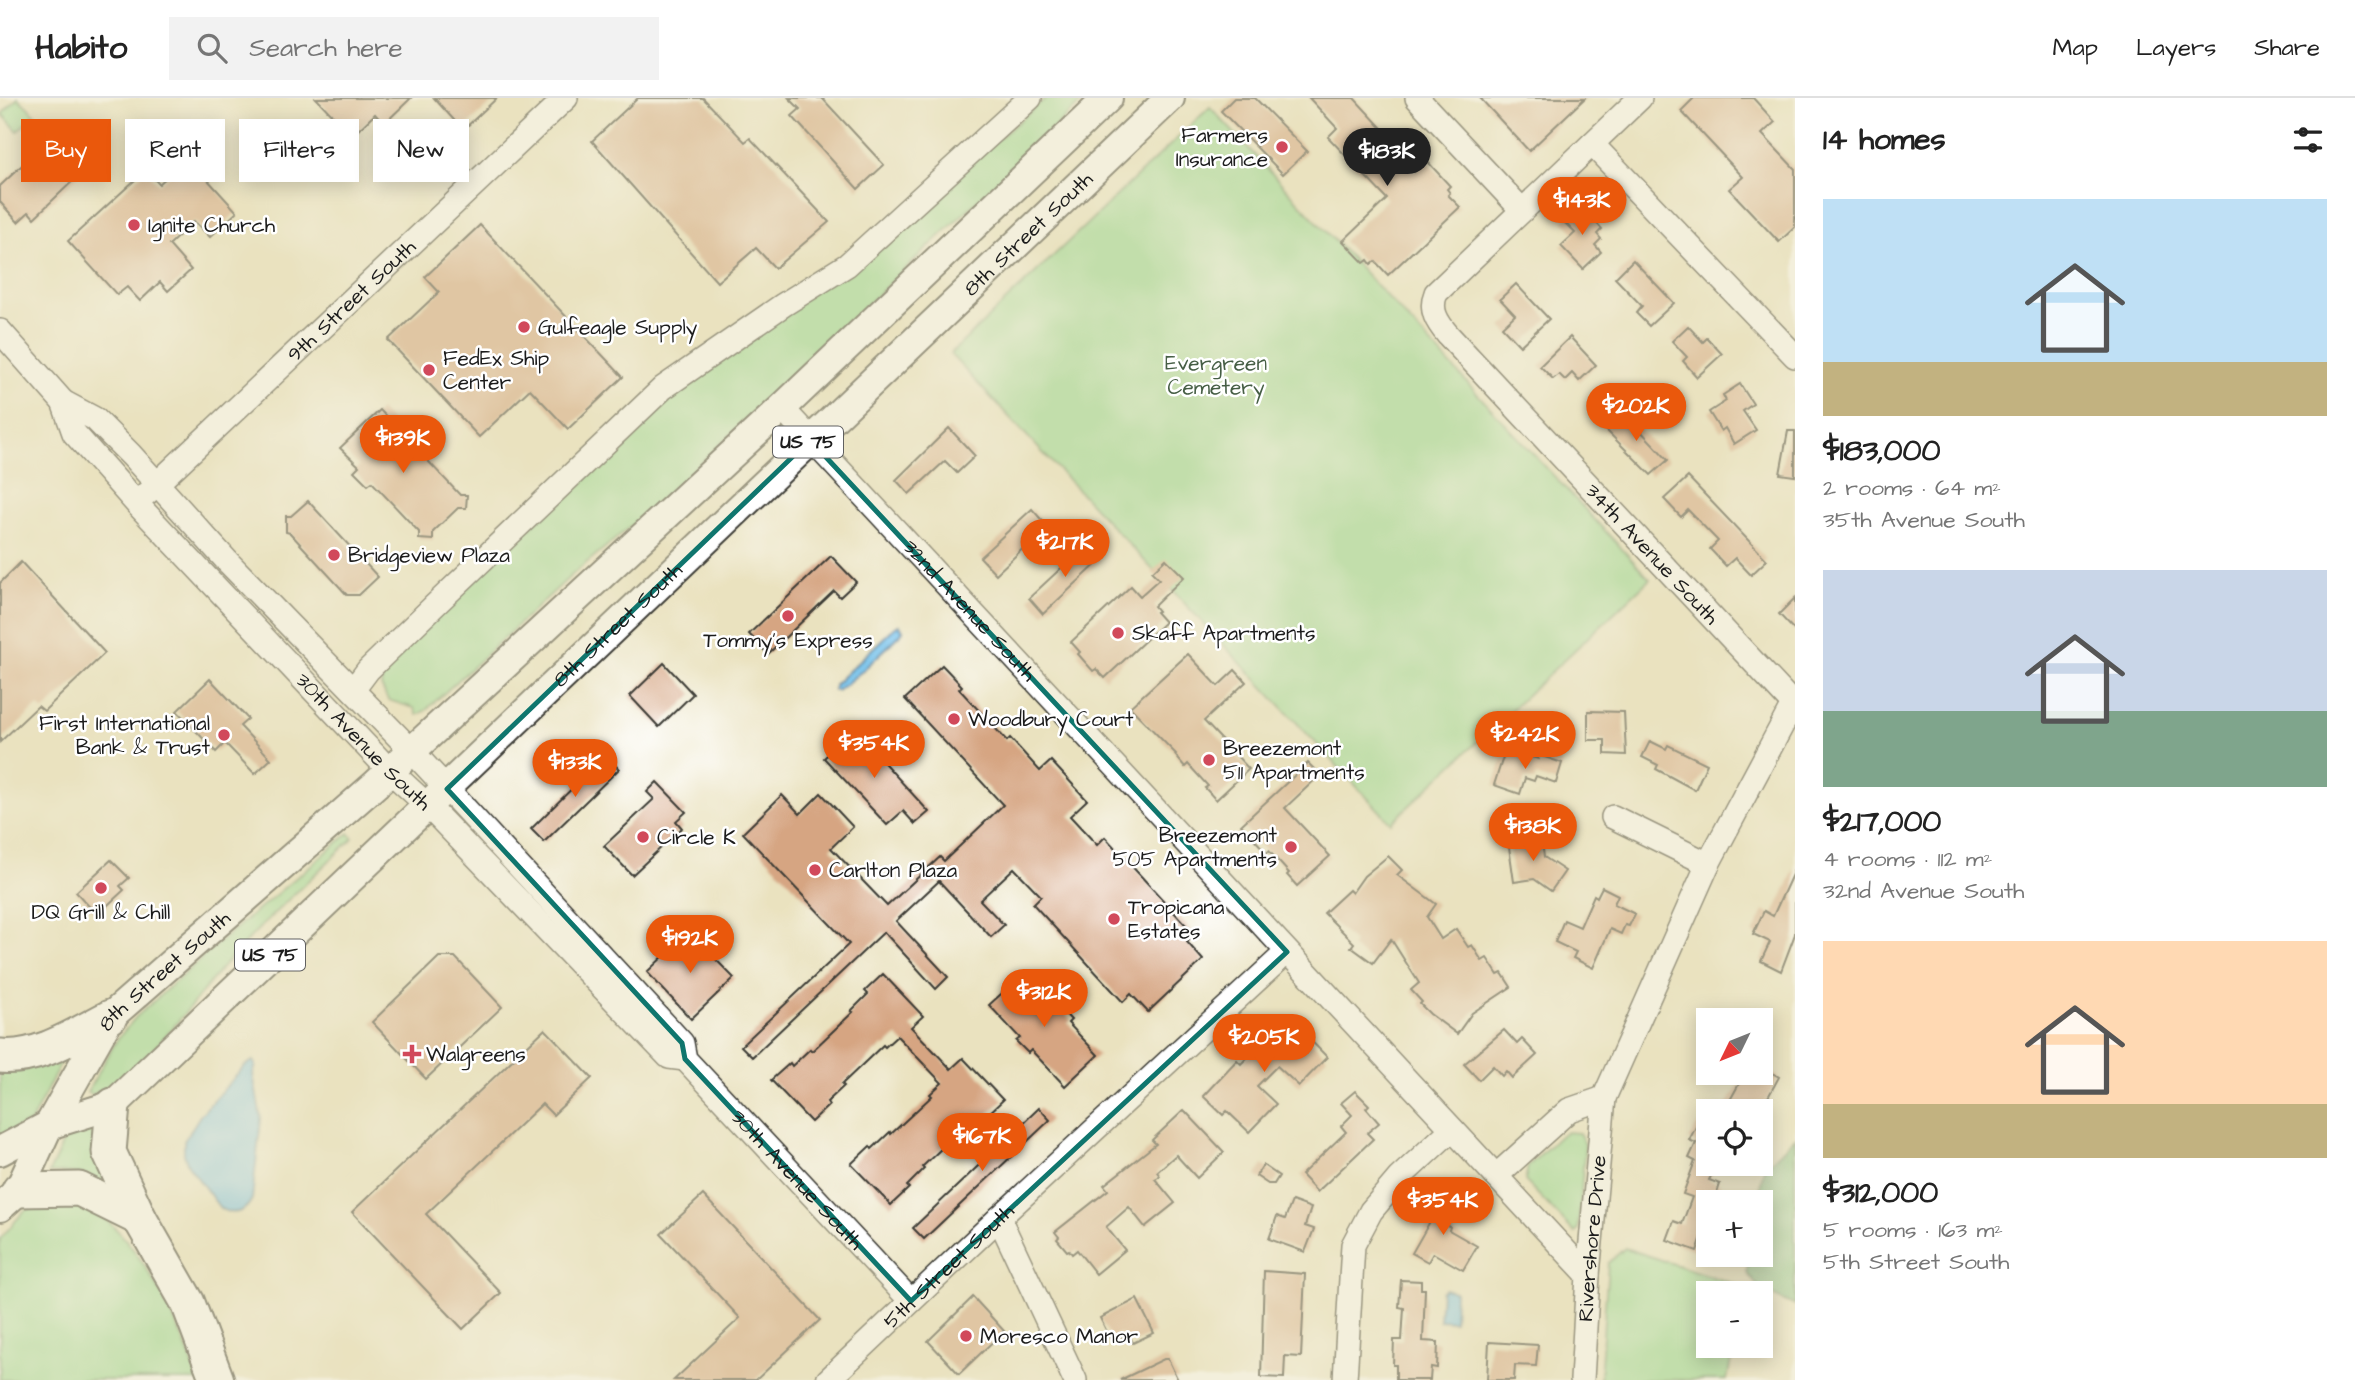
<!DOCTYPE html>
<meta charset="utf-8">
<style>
body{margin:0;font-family:"Architects Daughter",sans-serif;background:#f2f2f2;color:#222;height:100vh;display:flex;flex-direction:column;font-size:26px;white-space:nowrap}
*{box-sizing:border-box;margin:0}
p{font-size:23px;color:#767676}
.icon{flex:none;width:38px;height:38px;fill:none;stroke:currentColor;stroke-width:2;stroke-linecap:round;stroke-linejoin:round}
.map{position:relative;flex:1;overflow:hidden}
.details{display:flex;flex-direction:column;background:#fff;width:560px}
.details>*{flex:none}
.guide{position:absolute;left:21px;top:21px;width:665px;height:63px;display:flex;gap:14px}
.needle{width:46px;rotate:227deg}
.controls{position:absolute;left:1696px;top:910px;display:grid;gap:14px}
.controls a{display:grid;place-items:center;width:77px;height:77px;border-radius:0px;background:#fff;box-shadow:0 4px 18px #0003;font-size:35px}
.price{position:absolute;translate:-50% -60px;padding:0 16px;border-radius:24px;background:#ea580c;color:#fff;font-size:23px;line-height:46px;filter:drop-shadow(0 2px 4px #0008)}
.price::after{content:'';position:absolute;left:50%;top:42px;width:21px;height:16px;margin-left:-10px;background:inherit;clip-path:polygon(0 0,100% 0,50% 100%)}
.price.selected{background:#222;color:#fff}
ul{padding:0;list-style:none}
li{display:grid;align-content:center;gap:14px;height:371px;padding:0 28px}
li span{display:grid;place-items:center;height:217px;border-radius:0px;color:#555}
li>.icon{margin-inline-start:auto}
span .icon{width:126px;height:126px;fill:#fffc;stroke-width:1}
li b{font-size:30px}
h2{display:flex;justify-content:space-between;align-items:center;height:84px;padding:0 28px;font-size:30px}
.tag{padding:0 24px;border-radius:0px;background:#fff;box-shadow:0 4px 18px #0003;font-size:24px;line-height:63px}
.tag.selected{background:#ea580c;color:#fff}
header{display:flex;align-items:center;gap:42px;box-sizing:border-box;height:98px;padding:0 35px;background:#fff;border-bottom:2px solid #e0e0e0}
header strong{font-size:33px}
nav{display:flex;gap:38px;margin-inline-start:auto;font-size:24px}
.search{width:490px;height:63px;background:#f2f2f2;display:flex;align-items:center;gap:18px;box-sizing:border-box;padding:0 24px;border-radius:0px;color:#767676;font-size:26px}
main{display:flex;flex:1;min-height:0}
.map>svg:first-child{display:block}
</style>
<header>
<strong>Habito</strong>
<div class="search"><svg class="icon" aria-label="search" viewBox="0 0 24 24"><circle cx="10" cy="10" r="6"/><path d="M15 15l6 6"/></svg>Search here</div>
<nav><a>Map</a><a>Layers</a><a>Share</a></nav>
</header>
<main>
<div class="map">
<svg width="1795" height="1282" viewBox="0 0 1795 1282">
<rect width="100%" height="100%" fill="#fff"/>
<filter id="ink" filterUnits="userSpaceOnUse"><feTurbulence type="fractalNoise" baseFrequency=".0143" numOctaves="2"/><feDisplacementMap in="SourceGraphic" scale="14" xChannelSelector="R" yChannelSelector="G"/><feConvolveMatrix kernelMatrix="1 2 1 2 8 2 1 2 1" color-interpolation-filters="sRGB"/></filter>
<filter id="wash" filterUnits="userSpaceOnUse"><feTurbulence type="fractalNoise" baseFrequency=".00686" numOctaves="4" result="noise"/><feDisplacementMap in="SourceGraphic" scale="28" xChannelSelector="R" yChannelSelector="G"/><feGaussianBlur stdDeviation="1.57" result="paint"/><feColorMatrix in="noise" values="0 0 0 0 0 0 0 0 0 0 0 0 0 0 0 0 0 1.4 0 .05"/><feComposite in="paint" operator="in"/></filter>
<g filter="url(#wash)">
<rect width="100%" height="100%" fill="#eae2bf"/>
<!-- green -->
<g fill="#93d992" stroke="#587a57" stroke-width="2">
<polygon points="18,0 35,16 18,33 2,16"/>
<polygon points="1046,0 1086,0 693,372 635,425 573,476 425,613 417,617 414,610 388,602 381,588 385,568 663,302 980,56"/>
<polygon points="1210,9 1650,481 1391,725 950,256"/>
<path d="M349,735L353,740C315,777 275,813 238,852C191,902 156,966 92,997L87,994L118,940L136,919L216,847Z"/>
<polygon points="66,954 31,1024 0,1038 0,969"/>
<path d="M90,1027L93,1028V1050L108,1089C90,1074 71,1074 49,1075L66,1038Z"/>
<polygon points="1567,1034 1579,1035 1585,1046 1578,1132 1575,1135 1525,1083 1528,1068 1562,1036"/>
<path d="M63,1102C76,1107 93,1110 103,1119C145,1153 182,1231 198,1282H0V1141L24,1113L39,1107Z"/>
<polygon points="1625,1150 1735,1186 1737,1195 1708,1195 1708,1248 1734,1248 1727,1282 1600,1282 1608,1165"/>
</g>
<!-- forest -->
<polygon fill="#76b97c" stroke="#496a4c" stroke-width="2" points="1795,1039 1795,1208 1761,1192 1747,1175 1749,1157 1760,1157 1760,1104 1757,1104 1764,1070"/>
<!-- water -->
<g fill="#6ebee9" stroke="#456d82" stroke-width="2">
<polygon points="899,527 903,532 900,537 862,573 837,593 834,592 834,587 893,531"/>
<path d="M253,963L256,968L253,976L261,1021L252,1101C246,1114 233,1119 220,1110L188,1067L184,1056V1043L201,1016L245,968Z"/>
<polygon points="1444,1191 1455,1194 1454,1223 1439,1222 1441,1194"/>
</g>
<g id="blocks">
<!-- building -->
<g fill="#d6a582">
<polygon points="316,0 411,0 384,26 375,16 352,38"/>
<polygon points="434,0 497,0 463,32"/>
<polygon points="638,0 703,0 745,44 750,40 829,124 775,170 756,150 717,184 592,43"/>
<polygon points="789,0 822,0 884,67 858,91 792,18 800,11"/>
<polygon points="1234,0 1255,0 1307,53 1283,76 1221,13"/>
<polygon points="1309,0 1354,0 1392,41 1387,46 1414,74 1426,62 1450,88 1447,91 1450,95 1448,97 1460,109 1388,177 1375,163 1371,166 1368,162 1364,165 1343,143 1387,101 1328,39 1337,30"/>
<polygon points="1480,0 1585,0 1529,53"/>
<polygon points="1694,0 1753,0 1775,24 1762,36 1795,71 1795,129 1779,144 1729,91 1743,79 1681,13"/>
<polygon points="68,24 98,59 34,120 29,114 18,124 0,104 0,88"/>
<polygon points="188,60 237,114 210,139 194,123 169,147 191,172 168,193 160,184 140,203 127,189 117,197 68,143 146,72 159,86"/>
<polygon points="1580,107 1602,131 1597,136 1601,141 1595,147 1601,154 1583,171 1561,148 1575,135 1563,123"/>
<polygon points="480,127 623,279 568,331 530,291 479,339 388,242 439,194 425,179"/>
<polygon points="1633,162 1674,205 1649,228 1636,215 1642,208 1615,180"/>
<polygon points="1516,186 1549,221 1520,248 1502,229 1515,217 1500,201"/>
<polygon points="1688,228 1703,244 1707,240 1722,256 1697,279 1683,263 1687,259 1672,243"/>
<polygon points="1570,239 1596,267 1579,283 1572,275 1565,282 1559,276 1553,281 1540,268"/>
<polygon points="1740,286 1753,306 1743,313 1756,332 1734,346 1725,330 1721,333 1709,314 1726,303 1723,297"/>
<polygon points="380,312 460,397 467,397 466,410 458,410 433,434 433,442 419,441 419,434 372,384 368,387 354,373 359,368 340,350"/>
<polygon points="1622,313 1668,362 1651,377 1604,330"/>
<polygon points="949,330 975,358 957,375 945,363 909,396 896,382"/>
<polygon points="1788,333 1795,333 1795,378 1780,376"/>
<polygon points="1688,379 1767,462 1751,477 1735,460 1726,468 1710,451 1718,443 1688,412 1681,419 1664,401"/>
<polygon points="308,403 378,479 359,497 347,497 290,435 286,434 286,418 291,418"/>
<polygon points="1032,411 1047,428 996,476 980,459"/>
<polygon points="1086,447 1101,462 1043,516 1029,500"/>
<polygon points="831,458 856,484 840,499 834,493 768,556 749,536"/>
<polygon points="1166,461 1184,479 1154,508 1158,513 1156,514 1165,524 1105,580 1096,571 1093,573 1085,564 1078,556 1080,554 1071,544 1131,488 1140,498 1159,481 1152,474"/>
<polygon points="21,464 105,555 44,613 38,608 0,644 0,485"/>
<polygon points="1795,500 1795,533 1779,516"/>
<polygon points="1188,556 1218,588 1235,572 1246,584 1204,623 1249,671 1216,702 1205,690 1208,688 1188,666 1185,669 1175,657 1176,656 1130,609"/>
<polygon points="664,565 693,596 659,629 630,598"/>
<polygon points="942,567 962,588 959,591 1007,643 1010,640 1040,673 1051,663 1087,702 1070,718 1097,747 1105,739 1195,837 1187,844 1203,862 1148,914 1131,896 1123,904 1033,806 1041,798 1014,770 980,802 1004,827 991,839 939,783 896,823 948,879 936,891 884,834 752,959 741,948 849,846 743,735 782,697 800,716 821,695 853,729 831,750 887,808 940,759 944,763 1003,707 905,601"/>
<polygon points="210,581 248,621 240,628 271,661 255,676 225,645 216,654 177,613"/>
<polygon points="1588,613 1624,614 1626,657 1605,656 1605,642 1588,642"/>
<polygon points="854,632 929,714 915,726 903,713 887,727 824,660"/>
<polygon points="1650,643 1666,651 1668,647 1707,666 1695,692 1656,671 1658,667 1642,659"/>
<polygon points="1505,653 1514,655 1514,653 1538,661 1539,657 1562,665 1556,685 1536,678 1534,683 1525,680 1520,696 1494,687"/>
<polygon points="606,657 619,671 544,744 531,731"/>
<polygon points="1308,665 1320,677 1285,710 1330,758 1297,788 1287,777 1289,775 1269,753 1267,755 1241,727"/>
<polygon points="657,684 686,714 676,723 682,730 632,777 604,748 654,701 647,694"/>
<polygon points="1541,738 1544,759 1565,773 1551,793 1534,781 1514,784 1508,742"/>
<polygon points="1388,758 1402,772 1397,777 1436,806 1427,819 1441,841 1456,831 1468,849 1472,847 1482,863 1487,860 1498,877 1502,875 1511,889 1472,915 1457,936 1430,916 1420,906 1422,904 1411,892 1419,885 1391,841 1373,865 1351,849 1354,845 1324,815 1349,792 1352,795 1364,778"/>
<polygon points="111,762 129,780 120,788 124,792 97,817 76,794"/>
<polygon points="1795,770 1795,836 1781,873 1761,863 1770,844 1753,836 1764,813 1773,818"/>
<polygon points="1602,789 1618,797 1614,806 1635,816 1629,828 1625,827 1621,836 1610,831 1593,870 1573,860 1576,854 1555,844 1564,822 1580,829 1594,797 1597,799"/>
<polygon points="689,834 734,880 691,921 647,874"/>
<polygon points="439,859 455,859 502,909 426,981 372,924"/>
<polygon points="1027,875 1071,922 1068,925 1098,957 1065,988 1031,952 1028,955 1016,943 1020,940 989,907 1023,876 1024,877"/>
<polygon points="883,876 923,918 911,929 951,971 963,960 1003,1002 985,1019 982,1016 965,1032 963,1030 922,1069 924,1071 907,1088 909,1090 891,1107 851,1066 870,1048 872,1051 890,1034 891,1036 932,998 930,996 942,985 897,938 885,949 883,947 842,986 844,988 827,1004 829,1007 811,1024 771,982 790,965 792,968 810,951 812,953 853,914 851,913 868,896 865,893"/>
<polygon points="1287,918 1327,959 1299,988 1277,968 1257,988 1276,1006 1249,1034 1227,1013 1223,1017 1203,998 1237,962 1241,966"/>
<polygon points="545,931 592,980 553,1017 542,1006 426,1116 501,1195 463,1231 352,1114"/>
<polygon points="1504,932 1517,946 1522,941 1537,957 1512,980 1506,973 1502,978 1493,968 1479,982 1464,966"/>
<polygon points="1760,968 1779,979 1766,1003 1769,1004 1762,1017 1760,1013 1724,1013 1745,975 1760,975"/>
<polygon points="1355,993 1369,1007 1366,1010 1379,1025 1367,1035 1373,1041 1317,1094 1301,1077 1346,1034 1341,1028 1352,1017 1341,1005"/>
<polygon points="1039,1010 1050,1022 924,1141 913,1130"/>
<polygon points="1184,1012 1224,1054 1197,1080 1176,1057 1157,1074 1160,1078 1155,1081 1175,1105 1145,1129 1129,1109 1106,1129 1125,1152 1096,1176 1077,1152 1072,1156 1069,1152 1067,1153 1057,1141 1059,1139 1055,1134 1108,1092 1104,1087 1156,1046 1152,1042"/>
<polygon points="1708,1020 1708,1066 1717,1066 1709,1082 1720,1086 1714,1104 1708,1104 1708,1138 1703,1136 1697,1153 1667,1142 1674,1123 1682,1126 1692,1099 1683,1096 1695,1063 1689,1060 1696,1045 1689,1042 1697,1027 1703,1030"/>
<polygon points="1263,1067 1279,1078 1274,1086 1268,1086 1256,1078"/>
<polygon points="1439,1094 1454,1103 1441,1124 1450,1129 1449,1132 1477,1148 1463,1172 1433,1155 1428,1164 1412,1155 1432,1120 1426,1117"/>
<polygon points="703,1097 820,1222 756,1282 674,1282 740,1220 661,1136"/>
<polygon points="1292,1103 1311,1110 1305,1128 1314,1131 1305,1154 1269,1141 1277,1118 1285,1121"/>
<polygon points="1264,1173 1305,1176 1301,1259 1285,1258 1284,1280 1261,1279"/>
<polygon points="1401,1182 1421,1183 1421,1191 1425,1191 1423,1243 1438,1244 1437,1270 1431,1269 1430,1282 1396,1282 1396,1267 1393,1267 1394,1242 1402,1242 1404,1210 1399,1209"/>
<polygon points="973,1199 1004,1233 959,1276 928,1243"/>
<polygon points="1137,1201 1154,1235 1133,1245 1130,1239 1124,1242 1120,1235 1110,1240 1100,1220"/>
<polygon points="1489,1244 1538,1247 1536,1268 1515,1267 1514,1282 1487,1282"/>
<polygon points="1164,1261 1168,1261 1178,1282 1120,1282"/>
</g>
</g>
</g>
<g filter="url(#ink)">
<use href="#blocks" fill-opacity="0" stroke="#3b3a34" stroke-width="2"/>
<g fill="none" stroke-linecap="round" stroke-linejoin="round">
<!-- minor casing -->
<g stroke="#3b3a34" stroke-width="26">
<g id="minor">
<polyline points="1417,0 1522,112"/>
<path id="s1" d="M1640,0L1436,195C1429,212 1437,224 1448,237L1792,605"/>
<polyline points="1592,46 1795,258"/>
<path id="s2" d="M0,233L63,304L74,335L137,406L390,673L428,708L669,959L685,961"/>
<path id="s3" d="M63,304L95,321L131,357L228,464L412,653L682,945L685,961L911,1203"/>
<path id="s4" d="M782,310L1588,1177"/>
<path id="s5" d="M146,396L566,0"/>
<polyline points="353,592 368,572 434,508 663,290 783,207 847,167 1030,0"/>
<polyline points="1613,719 1708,766"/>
<polyline points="1496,1078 1569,1012 1604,1000"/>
<polyline points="999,1120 1075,1282"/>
<path id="s6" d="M828,1282L999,1120L1287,854"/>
<polyline points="1345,1282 1353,1147 1371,1113 1399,1080 1452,1031"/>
<path id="s7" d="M1582,1282L1588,1177L1604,1000L1708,766L1795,603"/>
</g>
</g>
<!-- major casing -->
<g stroke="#3b3a34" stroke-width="32">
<g id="major">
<path id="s8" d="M0,1053L49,1027L113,1007L1170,0"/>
<path id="s9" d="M0,1109L19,1092L49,1027L110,919L376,686L782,310L1108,0"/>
</g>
</g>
<!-- highway casing -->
<g stroke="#3b3a34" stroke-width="37">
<g id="highway">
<path d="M0,958C38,962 77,936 110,919"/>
<polyline points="113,1007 109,1054 140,1121 188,1205 217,1282"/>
<polyline points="19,1092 79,1091 140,1121"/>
</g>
</g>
<!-- minor -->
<use href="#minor" stroke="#fff" stroke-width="23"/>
<!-- major -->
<use href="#major" stroke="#fff" stroke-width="28"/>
<!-- highway -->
<use href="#highway" stroke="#fff" stroke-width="33"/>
</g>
</g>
<!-- marked area -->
<path d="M0 0H1795V1282H0ZM810,342L1287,854L911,1203L685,961L682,945L447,691Z" fill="#eae2bf" fill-opacity=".55" fill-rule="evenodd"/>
<path fill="none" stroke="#0f766e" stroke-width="5" stroke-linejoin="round" d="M810,342L1287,854L911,1203L685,961L682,945L447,691Z"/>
<!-- markers -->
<g fill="#d1495b" stroke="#fff" stroke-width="2.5">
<circle cx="1282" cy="49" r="7"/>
<circle cx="134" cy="127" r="7"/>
<circle cx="524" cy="229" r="7"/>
<circle cx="429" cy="272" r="7"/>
<circle cx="334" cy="457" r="7"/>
<circle cx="788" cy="518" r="7"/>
<circle cx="1118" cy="535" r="7"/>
<circle cx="954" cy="621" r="7"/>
<circle cx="224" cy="637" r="7"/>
<circle cx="1209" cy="662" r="7"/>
<circle cx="643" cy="739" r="7"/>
<circle cx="1291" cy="749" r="7"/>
<circle cx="815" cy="772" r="7"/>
<circle cx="101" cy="790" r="7"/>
<circle cx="1114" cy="821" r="7"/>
<path d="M408.5 945.5h7v7h7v7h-7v7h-7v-7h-7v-7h7z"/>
<circle cx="966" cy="1238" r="7"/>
</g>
<g text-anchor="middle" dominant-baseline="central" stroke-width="5" stroke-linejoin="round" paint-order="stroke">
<!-- shield labels -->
<g fill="#fff" stroke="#606060" stroke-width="2">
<rect x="773" y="328.5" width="70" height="31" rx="5"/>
<rect x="235" y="841.5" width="70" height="31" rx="5"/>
</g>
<g font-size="19" font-weight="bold" fill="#1c1c1c">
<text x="808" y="344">US 75</text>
<text x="270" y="857">US 75</text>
</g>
<!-- poi labels -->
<g font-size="21" fill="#1c1c1c" stroke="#fff" text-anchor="start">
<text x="1268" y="37" text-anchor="end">Farmers<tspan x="1268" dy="24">Insurance</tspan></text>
<text x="148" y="127">Ignite Church</text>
<text x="538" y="229">Gulfeagle Supply</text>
<text x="443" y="260">FedEx Ship<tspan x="443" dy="24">Center</tspan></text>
<text x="348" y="457">Bridgeview Plaza</text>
<text x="1132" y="535">Skaff Apartments</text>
<text x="788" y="542" text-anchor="middle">Tommy's Express</text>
<text x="968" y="621">Woodbury Court</text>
<text x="210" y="625" text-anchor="end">First International<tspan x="210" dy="24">Bank &amp; Trust</tspan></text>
<text x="1223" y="650">Breezemont<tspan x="1223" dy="24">511 Apartments</tspan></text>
<text x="1277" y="737" text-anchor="end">Breezemont<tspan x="1277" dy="24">505 Apartments</tspan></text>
<text x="657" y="739">Circle K</text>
<text x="829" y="772">Carlton Plaza</text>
<text x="1128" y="809">Tropicana<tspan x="1128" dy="24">Estates</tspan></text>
<text x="101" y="814" text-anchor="middle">DQ Grill &amp; Chill</text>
<text x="426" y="956">Walgreens</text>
<text x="980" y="1238">Moresco Manor</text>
</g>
<!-- street labels -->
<g font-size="21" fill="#1c1c1c" stroke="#fff">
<text stroke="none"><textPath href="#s8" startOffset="1386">8th Street South</textPath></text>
<text stroke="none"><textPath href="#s5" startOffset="282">9th Street South</textPath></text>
<text stroke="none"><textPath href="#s1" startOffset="628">34th Avenue South</textPath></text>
<text stroke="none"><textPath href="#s4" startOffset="276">32nd Avenue South</textPath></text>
<text stroke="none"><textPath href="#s8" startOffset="819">8th Street South</textPath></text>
<text stroke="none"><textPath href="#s2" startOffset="551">30th Avenue South</textPath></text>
<text stroke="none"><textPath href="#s9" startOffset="292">8th Street South</textPath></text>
<text stroke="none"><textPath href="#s3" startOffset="1074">30th Avenue South</textPath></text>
<text stroke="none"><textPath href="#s7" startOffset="142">Rivershore Drive</textPath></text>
<text stroke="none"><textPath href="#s6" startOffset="166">5th Street South</textPath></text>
</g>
<!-- park labels -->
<g font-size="21" fill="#465e45" stroke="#fff">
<text x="1216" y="265">Evergreen<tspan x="1216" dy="24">Cemetery</tspan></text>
</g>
</g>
</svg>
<div class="controls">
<a><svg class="needle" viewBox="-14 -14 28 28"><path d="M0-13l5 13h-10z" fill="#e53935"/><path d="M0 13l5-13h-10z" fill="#767676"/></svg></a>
<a><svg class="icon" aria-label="locate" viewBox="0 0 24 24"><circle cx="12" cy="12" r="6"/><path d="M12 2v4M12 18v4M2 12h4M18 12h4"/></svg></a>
<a>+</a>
<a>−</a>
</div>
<b class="price selected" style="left:1387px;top:90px">$183K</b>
<b class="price" style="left:1582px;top:139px">$143K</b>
<b class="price" style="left:1636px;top:345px">$202K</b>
<b class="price" style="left:403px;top:377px">$139K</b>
<b class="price" style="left:1065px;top:481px">$217K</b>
<b class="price" style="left:1525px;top:673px">$242K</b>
<b class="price" style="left:874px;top:682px">$354K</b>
<b class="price" style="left:575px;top:701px">$133K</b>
<b class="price" style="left:1533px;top:765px">$138K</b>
<b class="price" style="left:690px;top:877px">$192K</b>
<b class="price" style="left:1044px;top:931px">$312K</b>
<b class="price" style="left:1264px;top:976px">$205K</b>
<b class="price" style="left:982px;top:1075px">$167K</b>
<b class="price" style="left:1443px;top:1139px">$354K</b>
<div class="guide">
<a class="tag selected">Buy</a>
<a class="tag">Rent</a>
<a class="tag">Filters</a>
<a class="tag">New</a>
</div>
</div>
<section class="details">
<h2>14 homes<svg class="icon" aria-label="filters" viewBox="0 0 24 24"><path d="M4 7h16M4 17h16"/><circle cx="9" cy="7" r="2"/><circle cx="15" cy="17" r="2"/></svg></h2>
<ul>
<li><span style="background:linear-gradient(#bfe0f5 75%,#c2b280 0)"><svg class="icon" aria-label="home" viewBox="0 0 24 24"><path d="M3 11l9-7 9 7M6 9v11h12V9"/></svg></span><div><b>$183,000</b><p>2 rooms · 64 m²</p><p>35th Avenue South</p></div></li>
<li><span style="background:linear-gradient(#c9d6e8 65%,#7fa58c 0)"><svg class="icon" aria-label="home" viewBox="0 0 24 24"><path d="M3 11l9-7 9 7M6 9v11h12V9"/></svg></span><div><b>$217,000</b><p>4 rooms · 112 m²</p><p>32nd Avenue South</p></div></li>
<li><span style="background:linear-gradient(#ffd9b3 75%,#c2b280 0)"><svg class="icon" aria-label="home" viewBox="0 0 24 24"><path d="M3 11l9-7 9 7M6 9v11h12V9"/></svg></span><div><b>$312,000</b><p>5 rooms · 163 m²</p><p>5th Street South</p></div></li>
</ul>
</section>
</main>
